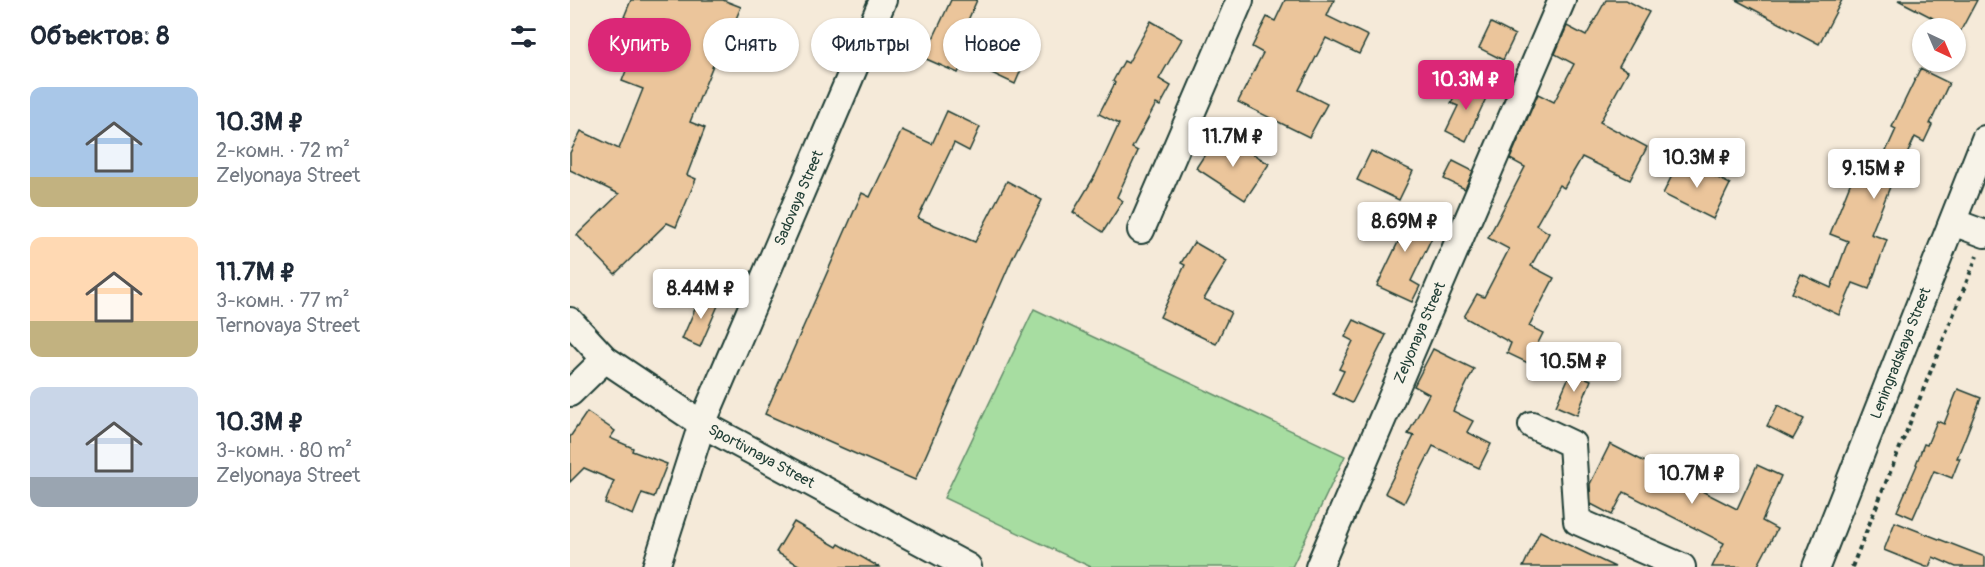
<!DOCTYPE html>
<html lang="ru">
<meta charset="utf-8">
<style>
body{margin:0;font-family:Pangolin,sans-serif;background:#f2f2f3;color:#1f2937;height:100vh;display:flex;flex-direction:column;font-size:22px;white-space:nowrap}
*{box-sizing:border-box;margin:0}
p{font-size:20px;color:#747a83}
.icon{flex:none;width:33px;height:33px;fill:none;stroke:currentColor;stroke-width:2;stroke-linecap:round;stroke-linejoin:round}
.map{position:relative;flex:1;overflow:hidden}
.side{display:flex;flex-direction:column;background:#fff;width:570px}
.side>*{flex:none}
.banner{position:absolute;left:18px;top:18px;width:570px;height:54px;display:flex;gap:12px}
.needle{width:39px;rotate:136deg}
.tools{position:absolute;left:1342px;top:18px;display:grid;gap:12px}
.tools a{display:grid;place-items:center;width:54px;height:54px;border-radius:50%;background:#fff;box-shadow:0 2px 4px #0004;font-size:30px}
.price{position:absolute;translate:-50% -51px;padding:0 14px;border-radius:6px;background:#fff;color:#222;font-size:20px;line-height:39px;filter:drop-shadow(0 2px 3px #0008)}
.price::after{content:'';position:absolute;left:50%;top:36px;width:18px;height:14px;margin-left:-9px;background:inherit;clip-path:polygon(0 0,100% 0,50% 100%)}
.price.active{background:#db2777;color:#fff}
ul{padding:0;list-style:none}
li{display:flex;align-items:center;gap:18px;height:150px;padding:0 30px}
li span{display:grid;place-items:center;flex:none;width:168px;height:120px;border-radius:12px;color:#555}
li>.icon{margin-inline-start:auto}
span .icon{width:72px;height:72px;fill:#fffc;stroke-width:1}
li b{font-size:26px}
h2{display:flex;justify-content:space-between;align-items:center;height:72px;padding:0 30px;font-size:26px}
.pill{padding:0 21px;border-radius:27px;background:#fff;box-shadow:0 2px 4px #0004;font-size:21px;line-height:54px}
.pill.active{background:#db2777;color:#fff}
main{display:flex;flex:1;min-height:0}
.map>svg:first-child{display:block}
</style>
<main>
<section class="side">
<h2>Объектов: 8<svg class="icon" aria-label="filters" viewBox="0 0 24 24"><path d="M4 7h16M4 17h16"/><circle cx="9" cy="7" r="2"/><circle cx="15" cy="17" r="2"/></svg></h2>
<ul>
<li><span style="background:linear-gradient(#a9c7e8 75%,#c2b280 0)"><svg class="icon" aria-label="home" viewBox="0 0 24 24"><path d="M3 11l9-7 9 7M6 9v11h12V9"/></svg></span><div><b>10.3M ₽</b><p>2-комн. · 72 m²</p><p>Zelyonaya Street</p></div></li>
<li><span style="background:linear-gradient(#ffd9b3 70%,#c2b280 0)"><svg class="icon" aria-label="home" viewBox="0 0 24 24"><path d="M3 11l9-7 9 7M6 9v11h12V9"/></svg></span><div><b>11.7M ₽</b><p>3-комн. · 77 m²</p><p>Ternovaya Street</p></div></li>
<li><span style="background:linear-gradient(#c9d6e8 75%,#9aa5b1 0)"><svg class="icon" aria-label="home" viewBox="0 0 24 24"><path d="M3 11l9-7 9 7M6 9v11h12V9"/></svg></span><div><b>10.3M ₽</b><p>3-комн. · 80 m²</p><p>Zelyonaya Street</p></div></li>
</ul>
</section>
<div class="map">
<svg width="1415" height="567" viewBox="0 0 1415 567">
<rect width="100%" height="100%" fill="#f5ead9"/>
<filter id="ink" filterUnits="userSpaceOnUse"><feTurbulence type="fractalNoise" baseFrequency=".0167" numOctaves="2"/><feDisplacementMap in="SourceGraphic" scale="12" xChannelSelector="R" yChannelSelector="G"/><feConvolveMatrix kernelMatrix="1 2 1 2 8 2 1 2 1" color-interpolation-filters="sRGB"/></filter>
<g filter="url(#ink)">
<!-- green -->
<polygon fill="#a7dda1" stroke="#638d6a" stroke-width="1.5" points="464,309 775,456 722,567 521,567 374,498"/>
<!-- building -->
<g fill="#ebc59b" stroke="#1f3d34" stroke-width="1.5">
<polygon points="61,0 153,0 171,7 157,40 154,38 120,122 135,128 117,175 126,179 106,227 97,223 45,274 7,235 49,194 0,170 0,153 11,131 49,149 73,89 52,81 74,25 54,17"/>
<polygon points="381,0 407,0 391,36 453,65 445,84 394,60 388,73 354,58"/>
<polygon points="715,0 764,0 757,16 798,36 789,54 756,38 729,90 757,104 739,137 668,102 693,53 682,47 697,17 705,21"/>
<polygon points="1036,0 1056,0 1079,12 1049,66 1058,71 1030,122 1077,147 1060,180 1012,157 994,188 989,185 966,225 979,233 961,266 984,278 959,326 973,333 958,363 937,353 941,343 894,317 907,294 914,297 939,249 918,238 955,167 940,159 968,94 984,102 1004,64 985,54 997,26 1016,36"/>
<polygon points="1166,0 1272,0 1249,44"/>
<polygon points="1328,0 1407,0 1390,32"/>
<polygon points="581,21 612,39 589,79 601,86 590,106 586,104 562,148 568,151 547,197 553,201 533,232 503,212 526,174 549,124 529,114 545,83 543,81 554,61 558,63"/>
<polygon points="921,23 945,35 933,60 909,48"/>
<polygon points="1350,69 1379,83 1360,124 1362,125 1354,142 1345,137 1333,163 1330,162 1301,234 1317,240 1299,289 1283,283 1269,315 1222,293 1231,274 1261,288 1278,241 1260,234 1284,174 1302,182 1326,129 1322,127"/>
<polygon points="890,84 917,96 896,141 876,131 888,106 881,103"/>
<polygon points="377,111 410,127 399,151 384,143 348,218 405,242 437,181 472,200 442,259 345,480 195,414 292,193 300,197 332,130 362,144"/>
<polygon points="643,142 659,152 665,142 699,164 675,200 626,168"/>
<polygon points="801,151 843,171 829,200 787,180"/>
<polygon points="1110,159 1160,184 1143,219 1093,194"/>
<polygon points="883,161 903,171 895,189 874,179"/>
<polygon points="821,207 866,229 841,281 850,286 842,302 807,286 830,238 810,229"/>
<polygon points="624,242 657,261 634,299 661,312 646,344 590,317 615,265 611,263"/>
<polygon points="132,293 150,301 130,347 112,339"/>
<polygon points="784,320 816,335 782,403 763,394 774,371 769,369 783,341 775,337"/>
<polygon points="863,349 904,369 883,411 903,421 897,432 921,444 909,468 863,446 834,503 815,493 844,436 838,434 859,394 844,386"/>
<polygon points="1001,372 1021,380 1007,415 986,406"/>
<polygon points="1388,389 1411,398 1387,458 1390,458 1382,478 1364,471 1343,518 1327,511 1347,465 1346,464 1354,444 1357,445 1367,421 1374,424"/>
<polygon points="1208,405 1234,419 1223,439 1197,426"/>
<polygon points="17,412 45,431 40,438 63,448 62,451 97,464 84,497 72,493 63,515 35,503 44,481 14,468 0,482 0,437"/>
<polygon points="1040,444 1167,509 1187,465 1211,476 1192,521 1207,529 1187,567 1142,567 1154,543 1054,492 1042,515 1021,504 1020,484"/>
<polygon points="224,522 267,547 269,544 309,567 232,567 206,552"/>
<polygon points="1325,522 1415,557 1415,567 1386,567 1363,557 1359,567 1356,567 1314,550"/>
<polygon points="970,531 986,539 1045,567 953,567"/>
</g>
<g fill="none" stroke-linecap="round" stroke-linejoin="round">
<!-- minor casing -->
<g stroke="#1f3d34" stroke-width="30">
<g id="minor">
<polyline points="1383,222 1415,234"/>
<polyline points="571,230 670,0"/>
<path id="s1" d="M0,321L35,359L132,424L398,567"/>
<polyline points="0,393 35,359"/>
<polyline points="962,425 1002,444 1007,521 1112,567"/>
<path id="s2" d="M86,567L132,424L313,0"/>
<path id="s3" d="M749,567L992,0"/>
<path id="s4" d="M1246,567L1415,139"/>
</g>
</g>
<!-- path -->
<polyline stroke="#1f3d34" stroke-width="4" stroke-dasharray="4.5 4.5" stroke-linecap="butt" points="1282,567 1407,256"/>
<!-- minor -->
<use href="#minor" stroke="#f7f3e8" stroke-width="26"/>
</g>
</g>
<g text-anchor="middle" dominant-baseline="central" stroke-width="6" stroke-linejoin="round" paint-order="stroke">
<!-- street labels -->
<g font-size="15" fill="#1f3d34" stroke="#f7f3e8">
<text stroke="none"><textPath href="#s2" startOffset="396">Sadovaya Street</textPath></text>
<text stroke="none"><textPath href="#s3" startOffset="255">Zelyonaya Street</textPath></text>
<text stroke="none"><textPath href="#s4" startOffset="230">Leningradskaya Street</textPath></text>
<text stroke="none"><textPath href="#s1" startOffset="236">Sportivnaya Street</textPath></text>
</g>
</g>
</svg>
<div class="tools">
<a><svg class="needle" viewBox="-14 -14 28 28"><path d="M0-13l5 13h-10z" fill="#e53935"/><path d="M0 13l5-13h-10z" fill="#747a83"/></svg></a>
</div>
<b class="price active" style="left:896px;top:111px">10.3M ₽</b>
<b class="price" style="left:663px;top:168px">11.7M ₽</b>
<b class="price" style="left:1127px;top:189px">10.3M ₽</b>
<b class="price" style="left:1304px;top:200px">9.15M ₽</b>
<b class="price" style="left:835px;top:253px">8.69M ₽</b>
<b class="price" style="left:131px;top:320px">8.44M ₽</b>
<b class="price" style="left:1004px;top:393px">10.5M ₽</b>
<b class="price" style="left:1122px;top:505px">10.7M ₽</b>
<div class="banner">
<a class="pill active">Купить</a>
<a class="pill">Снять</a>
<a class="pill">Фильтры</a>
<a class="pill">Новое</a>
</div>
</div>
</main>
